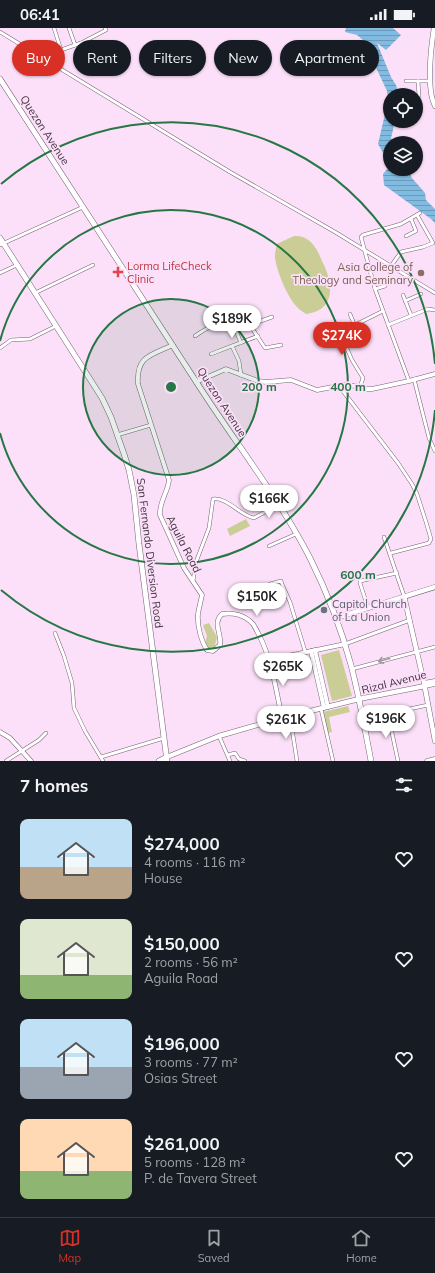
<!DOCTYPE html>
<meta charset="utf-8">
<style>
body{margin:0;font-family:Mulish,sans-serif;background:#242831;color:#f1f3f6;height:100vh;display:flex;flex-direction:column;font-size:15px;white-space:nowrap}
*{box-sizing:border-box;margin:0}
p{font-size:13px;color:#9ea1a6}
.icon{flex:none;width:22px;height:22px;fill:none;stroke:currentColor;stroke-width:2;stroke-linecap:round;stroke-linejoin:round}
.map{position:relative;height:733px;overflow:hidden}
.side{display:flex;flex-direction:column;background:#171b24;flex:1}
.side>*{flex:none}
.banner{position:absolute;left:12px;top:12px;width:411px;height:36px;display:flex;gap:8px}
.tools{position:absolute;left:383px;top:60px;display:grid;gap:8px}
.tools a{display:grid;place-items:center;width:40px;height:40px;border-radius:50%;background:#171b24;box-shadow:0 1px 3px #0004;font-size:20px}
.price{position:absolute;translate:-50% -34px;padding:0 9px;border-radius:14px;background:#fff;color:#222;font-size:13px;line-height:26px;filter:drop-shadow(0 1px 2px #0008)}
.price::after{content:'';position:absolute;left:50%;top:24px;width:12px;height:9px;margin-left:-6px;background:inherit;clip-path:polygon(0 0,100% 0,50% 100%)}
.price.current{background:#d93025;color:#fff}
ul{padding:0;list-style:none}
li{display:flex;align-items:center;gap:12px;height:100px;padding:0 20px}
li span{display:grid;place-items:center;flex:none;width:112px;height:80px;border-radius:8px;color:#555}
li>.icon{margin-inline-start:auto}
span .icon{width:48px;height:48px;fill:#fffc;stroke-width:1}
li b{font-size:17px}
h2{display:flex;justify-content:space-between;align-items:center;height:48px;padding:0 20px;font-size:17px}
.tag{padding:0 14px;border-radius:18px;background:#171b24;box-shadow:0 1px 3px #0004;font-size:14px;line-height:36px}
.tag.current{background:#d93025;color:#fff}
.status{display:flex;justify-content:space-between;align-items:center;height:28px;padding:0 20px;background:#171b24;direction:ltr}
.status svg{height:11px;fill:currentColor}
.tabs{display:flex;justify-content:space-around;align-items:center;height:56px;border-top:1px solid #363941;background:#171b24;font-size:11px;color:#9ea1a6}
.tabs a{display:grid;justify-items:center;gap:2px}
.tabs .current{color:#d93025}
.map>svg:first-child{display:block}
</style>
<div class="status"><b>06:41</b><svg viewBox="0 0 49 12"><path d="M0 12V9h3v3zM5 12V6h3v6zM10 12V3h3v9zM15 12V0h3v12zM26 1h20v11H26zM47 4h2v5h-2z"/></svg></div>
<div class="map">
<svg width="435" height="733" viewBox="0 0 435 733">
<defs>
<pattern id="water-rules" width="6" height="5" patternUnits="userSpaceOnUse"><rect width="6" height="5" fill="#82bbe1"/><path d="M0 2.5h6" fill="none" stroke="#6c99b8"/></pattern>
</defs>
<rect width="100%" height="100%" fill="#fce0f9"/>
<!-- green -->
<g fill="#cacd95">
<path d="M294,208C297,208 301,208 303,209C313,213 318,223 322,233C333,254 337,282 306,286C303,284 300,282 298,280C288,271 276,242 275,229C275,224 276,220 277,216Z"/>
<polygon points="246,491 250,498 230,508 227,501"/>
<polygon points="209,595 217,609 215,617 210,622 208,621 205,615 207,608 203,597"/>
<polygon points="339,622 352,668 332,673 321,627"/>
<polygon points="348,678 350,684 329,689 332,704 328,705 323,684"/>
</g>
<!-- water -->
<polygon fill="url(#water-rules)" points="346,0 393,0 401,7 386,22 377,15 391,49 396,57 399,67 390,67 390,93 395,94 391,110 393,115 390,115 390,141 408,141 412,150 425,165 426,172 435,181 435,195 431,191 384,157 383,146 388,140 386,130 378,116 388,73 387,63 363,12 357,7 345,4"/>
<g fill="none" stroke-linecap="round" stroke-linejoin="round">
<!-- minor casing -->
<g stroke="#786176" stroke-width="4">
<g id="minor">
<polyline points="54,0 61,22 81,15 106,2 105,0"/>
<polyline points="69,0 75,17"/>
<polyline points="0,4 230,144 335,204 435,265"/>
<polyline points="81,15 92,42"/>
<polyline points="85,25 96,21 104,37 89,43"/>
<polyline points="79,36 88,31"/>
<polyline points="406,53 430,53"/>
<polyline points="418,53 419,68"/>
<polyline points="406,208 416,203 411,191"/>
<polyline points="0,217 83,179"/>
<polyline points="391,238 401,224 423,219 433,215 417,187"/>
<polyline points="0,245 17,237"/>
<polyline points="375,261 385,258"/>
<polyline points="35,265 93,237"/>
<polyline points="403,267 411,287"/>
<polyline points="405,273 421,266"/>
<polyline points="350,286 357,303"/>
<polyline points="246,291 265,320 281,317"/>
<polyline points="355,297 383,283"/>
<polyline points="388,297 428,281 435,282"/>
<polyline points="252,299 258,294 272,289"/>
<path d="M195,308C205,301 222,290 234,298L241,315"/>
<polyline points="344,314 352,332 363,350 360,359"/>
<polyline points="232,318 239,333 241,347"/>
<polyline points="0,320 11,312 30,311 56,298"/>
<polyline points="211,326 258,308"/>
<polyline points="414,351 429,410 435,423"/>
<polyline points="409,353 375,261 361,209 363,207 401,196 420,185"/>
<polyline points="339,358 398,435 412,456 417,466 426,494 431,511 429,515 391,525"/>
<polyline points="117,407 151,397"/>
<polyline points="384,509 404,568"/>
<polyline points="269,518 296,506"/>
<path d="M193,553L196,534L209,500L213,471C227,469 241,488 254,490L278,477"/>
<polyline points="270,556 281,553 282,556 290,574 305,623"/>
<polyline points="368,580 360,555 360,553 397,545"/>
<polyline points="55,605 64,628 72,655 74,680 85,703 103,733"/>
<polyline points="345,616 410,592"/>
<polyline points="352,641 435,619"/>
<polyline points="321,681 333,733"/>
<polyline points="388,686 398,733"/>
<polyline points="290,688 297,733"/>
<polyline points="363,691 428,677"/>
<polyline points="219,708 230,733"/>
<polyline points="228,727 235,725 239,731 245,733"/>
<polyline points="101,729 164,710"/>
<polyline points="6,733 39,712 46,705"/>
</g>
</g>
<!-- tertiary casing -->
<g stroke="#786176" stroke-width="5">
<g id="tertiary">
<path d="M173,317C151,327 136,328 138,356L169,452C168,464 159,474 160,487L184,540L202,567C201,573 199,579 198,586C197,597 201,613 207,622L213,623L220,617C222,606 212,595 222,586C233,584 245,587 253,596C255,599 257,603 259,607C272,632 276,662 282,690"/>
<polyline points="196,354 226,341 258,353 266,354 291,352 317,362 343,357 356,358 366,361 372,361 409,353 435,346"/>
<polyline points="315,622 328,679"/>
<polyline points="311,623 324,680"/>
<polyline points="269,632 345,616"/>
<polyline points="424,655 435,653"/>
<polyline points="425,658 435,656"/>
<polyline points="0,704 10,710 31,733"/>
<polyline points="427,733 435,731"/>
</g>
</g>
<!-- secondary casing -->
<g stroke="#786176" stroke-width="5.5">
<g id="secondary">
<path d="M434,0C431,19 426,61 435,78"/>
<polyline points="404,568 424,655 435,713"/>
<polyline points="336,590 435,559"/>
<polyline points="167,729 219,708 282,690 359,671 425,658"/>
</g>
</g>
<!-- primary casing -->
<g stroke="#786176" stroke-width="6">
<g id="primary">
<path d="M0,51C66,152 132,253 197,355C234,413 278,468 310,530C327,564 341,600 351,637C359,668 365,701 371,733"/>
<polyline points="159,733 167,729"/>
</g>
</g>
<!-- trunk casing -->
<g stroke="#786176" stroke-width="6">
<polyline id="trunk" points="0,210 102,370 111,389 124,426 129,442 134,467 139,516 167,733"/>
</g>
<!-- minor -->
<use href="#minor" stroke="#fff" stroke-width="3"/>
<!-- tertiary -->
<use href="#tertiary" stroke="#fff" stroke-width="4"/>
<!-- secondary -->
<use href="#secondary" stroke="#fff" stroke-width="4.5"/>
<!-- primary -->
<use href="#primary" stroke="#fff" stroke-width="5"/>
<!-- trunk -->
<use href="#trunk" stroke="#fff" stroke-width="5"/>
</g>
<!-- one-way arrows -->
<defs><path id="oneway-shaft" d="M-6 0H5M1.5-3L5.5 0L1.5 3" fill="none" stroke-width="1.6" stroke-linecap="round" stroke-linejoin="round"/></defs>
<use stroke="#9f9a9e" href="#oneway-shaft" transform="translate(384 632) rotate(165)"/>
<!-- distance rings -->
<circle cx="171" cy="359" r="88" fill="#277645" fill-opacity=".12"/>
<g fill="none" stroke="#277645" stroke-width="2">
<circle cx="171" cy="359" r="88"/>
<path d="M0 313A177 177 0 1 1 0 405"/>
<path d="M435 382A265 265 0 0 1 1 562M1 156A265 265 0 0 1 435 336"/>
</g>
<!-- markers -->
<path fill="#e0444e" stroke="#fce0f9" stroke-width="1.5" d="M116 238h4v4h4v4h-4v4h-4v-4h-4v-4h4z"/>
<circle fill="#8d6e63" stroke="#fce0f9" stroke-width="1.5" cx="421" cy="245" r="4"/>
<circle fill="#6b7280" stroke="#fce0f9" stroke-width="1.5" cx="324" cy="582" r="4"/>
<g text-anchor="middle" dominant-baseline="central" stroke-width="3.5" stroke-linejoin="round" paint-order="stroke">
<!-- street labels -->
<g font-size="11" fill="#3f343e" stroke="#fce0f9">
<text transform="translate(45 102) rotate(57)">Quezon Avenue</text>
<text transform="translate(222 374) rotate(57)">Quezon Avenue</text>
<text transform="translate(184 516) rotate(63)">Aguila Road</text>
<text transform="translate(150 525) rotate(83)">San Fernando Diversion Road</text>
<text transform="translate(394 654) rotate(-14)">Rizal Avenue</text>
</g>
<!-- health labels -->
<g font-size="11" fill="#be3a42" stroke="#fce0f9" text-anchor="start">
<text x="127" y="238">Lorma LifeCheck<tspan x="127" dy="13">Clinic</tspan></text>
</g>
<!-- education labels -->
<g font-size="11" fill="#785e54" stroke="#fce0f9" text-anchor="end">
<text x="413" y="239">Asia College of<tspan x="413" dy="13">Theology and Seminary</tspan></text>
</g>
<!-- worship labels -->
<g font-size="11" fill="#5b616d" stroke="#fce0f9" text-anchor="start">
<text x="332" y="576">Capitol Church<tspan x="332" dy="13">of La Union</tspan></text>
</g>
</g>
<circle cx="171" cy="359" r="6" fill="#277645" stroke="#fce0f9" stroke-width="2"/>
<g font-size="12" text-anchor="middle" font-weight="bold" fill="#277645" stroke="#fce0f9" stroke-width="3.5" stroke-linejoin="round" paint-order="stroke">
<text x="259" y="363">200 m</text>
<text x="348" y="363">400 m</text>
<text x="358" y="551">600 m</text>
</g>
</svg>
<div class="tools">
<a><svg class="icon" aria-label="locate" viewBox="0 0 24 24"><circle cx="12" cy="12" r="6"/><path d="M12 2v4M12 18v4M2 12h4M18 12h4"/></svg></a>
<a><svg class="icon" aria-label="layers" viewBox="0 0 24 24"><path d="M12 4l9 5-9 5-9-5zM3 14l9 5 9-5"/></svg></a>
</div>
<b class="price" style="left:232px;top:311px">$189K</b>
<b class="price current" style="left:342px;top:328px">$274K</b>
<b class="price" style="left:269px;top:491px">$166K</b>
<b class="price" style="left:257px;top:589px">$150K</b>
<b class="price" style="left:283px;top:659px">$265K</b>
<b class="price" style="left:386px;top:711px">$196K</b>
<b class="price" style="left:286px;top:712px">$261K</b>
<div class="banner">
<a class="tag current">Buy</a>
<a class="tag">Rent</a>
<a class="tag">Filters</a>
<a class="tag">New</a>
<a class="tag">Apartment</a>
</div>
</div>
<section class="side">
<h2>7 homes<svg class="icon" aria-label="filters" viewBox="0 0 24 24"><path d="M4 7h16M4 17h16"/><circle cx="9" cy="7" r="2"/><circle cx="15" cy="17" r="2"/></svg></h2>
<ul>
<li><span style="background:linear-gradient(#bfe0f5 60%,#b9a48a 0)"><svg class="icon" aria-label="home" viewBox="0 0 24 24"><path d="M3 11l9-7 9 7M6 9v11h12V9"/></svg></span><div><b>$274,000</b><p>4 rooms · 116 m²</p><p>House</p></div><svg class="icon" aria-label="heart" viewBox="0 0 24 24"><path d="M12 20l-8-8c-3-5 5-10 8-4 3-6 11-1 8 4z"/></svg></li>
<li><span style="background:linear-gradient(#dfe7d0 70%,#8fb573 0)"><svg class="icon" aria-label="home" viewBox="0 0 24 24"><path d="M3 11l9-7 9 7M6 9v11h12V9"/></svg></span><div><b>$150,000</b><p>2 rooms · 56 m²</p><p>Aguila Road</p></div><svg class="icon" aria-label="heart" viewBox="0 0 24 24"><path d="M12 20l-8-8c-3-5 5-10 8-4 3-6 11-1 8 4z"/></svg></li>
<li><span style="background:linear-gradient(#bfe0f5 60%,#9aa5b1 0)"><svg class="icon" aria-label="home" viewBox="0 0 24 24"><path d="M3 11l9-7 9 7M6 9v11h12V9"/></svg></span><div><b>$196,000</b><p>3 rooms · 77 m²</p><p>Osias Street</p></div><svg class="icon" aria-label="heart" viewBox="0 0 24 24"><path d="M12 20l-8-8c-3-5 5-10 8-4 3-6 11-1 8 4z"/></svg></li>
<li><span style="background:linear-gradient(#ffd9b3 65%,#8fb573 0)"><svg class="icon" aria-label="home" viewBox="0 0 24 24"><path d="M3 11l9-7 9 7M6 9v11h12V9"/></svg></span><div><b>$261,000</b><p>5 rooms · 128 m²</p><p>P. de Tavera Street</p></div><svg class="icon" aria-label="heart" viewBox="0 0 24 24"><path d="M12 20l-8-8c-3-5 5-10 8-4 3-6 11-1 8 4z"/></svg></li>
</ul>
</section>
<nav class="tabs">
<a class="current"><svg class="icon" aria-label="map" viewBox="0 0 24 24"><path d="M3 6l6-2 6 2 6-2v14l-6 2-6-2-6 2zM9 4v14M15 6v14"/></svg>Map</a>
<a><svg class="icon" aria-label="saved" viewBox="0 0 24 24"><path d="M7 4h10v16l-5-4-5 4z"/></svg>Saved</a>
<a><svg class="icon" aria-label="home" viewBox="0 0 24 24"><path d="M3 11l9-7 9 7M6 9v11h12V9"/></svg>Home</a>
</nav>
